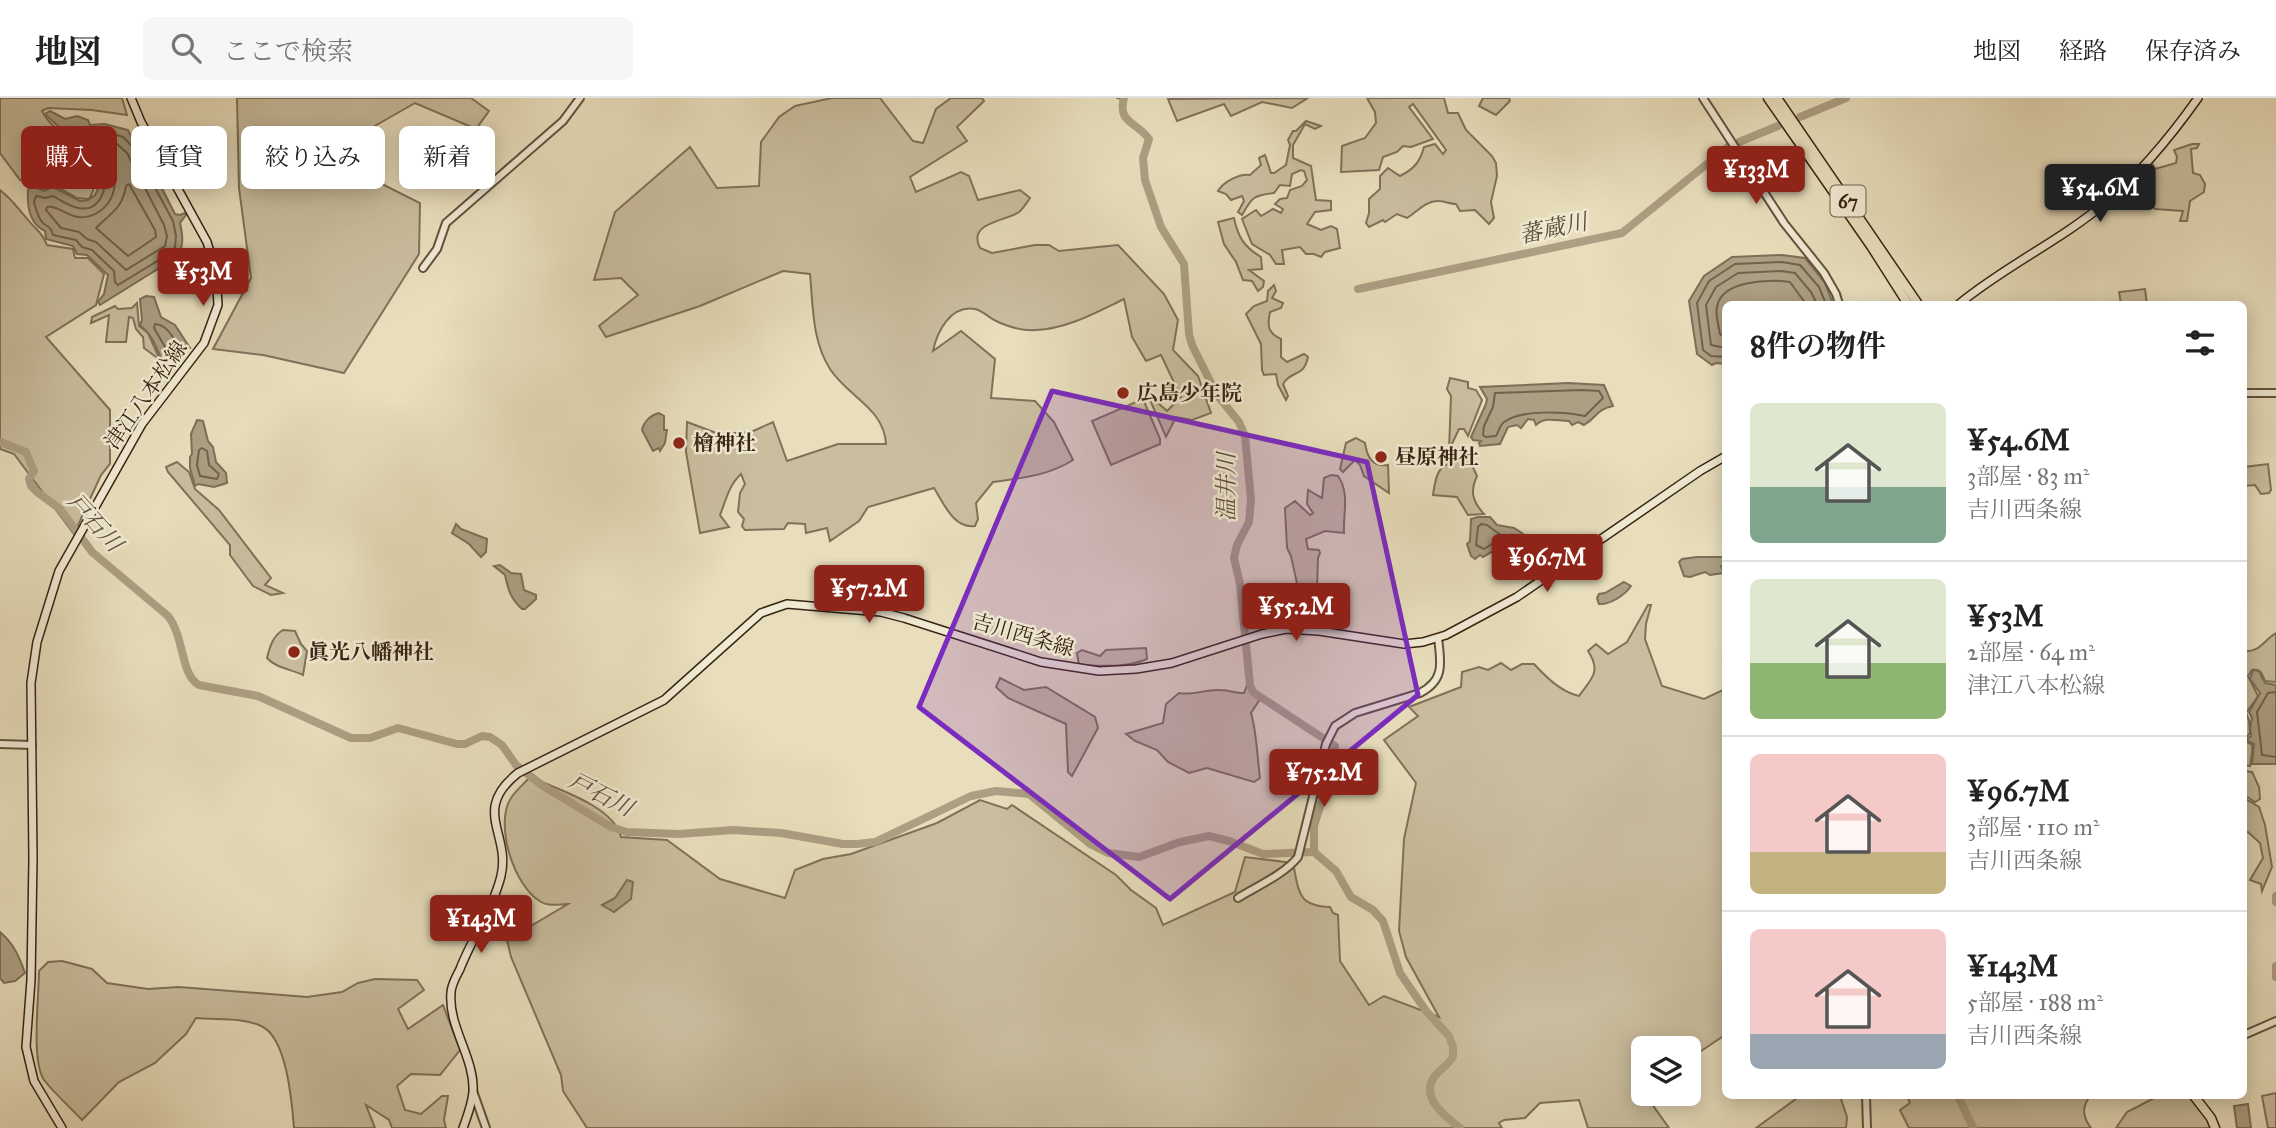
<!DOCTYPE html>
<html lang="ja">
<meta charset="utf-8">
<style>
body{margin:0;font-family:"IM FELL Great Primer","Noto Serif JP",serif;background:#f6f6f6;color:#222;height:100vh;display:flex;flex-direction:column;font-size:26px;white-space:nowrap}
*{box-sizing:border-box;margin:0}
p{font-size:23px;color:#767676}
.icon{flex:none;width:38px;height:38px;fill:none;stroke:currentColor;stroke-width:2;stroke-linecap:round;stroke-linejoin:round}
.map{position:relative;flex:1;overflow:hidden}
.details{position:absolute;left:1722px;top:203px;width:525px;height:798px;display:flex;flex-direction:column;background:#fff;border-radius:10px;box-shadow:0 4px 18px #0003}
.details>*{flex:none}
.hud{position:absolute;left:21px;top:28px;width:665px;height:63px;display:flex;gap:14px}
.tools{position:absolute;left:1631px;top:938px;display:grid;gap:14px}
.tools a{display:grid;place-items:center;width:70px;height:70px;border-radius:10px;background:#fff;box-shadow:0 4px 18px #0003;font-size:35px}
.price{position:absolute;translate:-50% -60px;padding:0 16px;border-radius:7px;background:#8f2418;color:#fff;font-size:23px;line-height:46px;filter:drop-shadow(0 2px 4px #0008)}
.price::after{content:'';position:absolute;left:50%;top:42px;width:21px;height:16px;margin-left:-10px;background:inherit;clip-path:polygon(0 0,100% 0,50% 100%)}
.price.selected{background:#222;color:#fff}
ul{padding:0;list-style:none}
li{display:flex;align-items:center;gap:21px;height:175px;padding:0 28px}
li+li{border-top:2px solid #e0e0e0}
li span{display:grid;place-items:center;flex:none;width:196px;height:140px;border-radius:10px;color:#555}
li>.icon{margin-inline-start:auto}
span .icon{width:84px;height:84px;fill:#fffc;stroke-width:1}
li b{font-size:30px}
h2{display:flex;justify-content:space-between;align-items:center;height:84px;padding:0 28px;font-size:30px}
.chip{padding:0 24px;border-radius:10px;background:#fff;box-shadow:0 4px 18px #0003;font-size:24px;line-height:63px}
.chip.selected{background:#8f2418;color:#fff}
header{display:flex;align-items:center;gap:42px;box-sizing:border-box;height:98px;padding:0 35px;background:#fff;border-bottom:2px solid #e0e0e0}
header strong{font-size:33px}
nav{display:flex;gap:38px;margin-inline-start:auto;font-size:24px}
.search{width:490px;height:63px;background:#f6f6f6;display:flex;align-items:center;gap:18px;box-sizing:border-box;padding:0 24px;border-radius:10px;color:#767676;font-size:26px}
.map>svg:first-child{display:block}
</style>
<header>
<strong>地図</strong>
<div class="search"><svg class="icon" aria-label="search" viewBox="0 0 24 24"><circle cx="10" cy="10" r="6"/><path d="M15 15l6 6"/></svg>ここで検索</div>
<nav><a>地図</a><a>経路</a><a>保存済み</a></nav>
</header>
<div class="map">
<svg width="2276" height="1030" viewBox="0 0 2276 1030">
<rect width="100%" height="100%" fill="#e8debc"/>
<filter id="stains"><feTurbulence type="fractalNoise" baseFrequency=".00286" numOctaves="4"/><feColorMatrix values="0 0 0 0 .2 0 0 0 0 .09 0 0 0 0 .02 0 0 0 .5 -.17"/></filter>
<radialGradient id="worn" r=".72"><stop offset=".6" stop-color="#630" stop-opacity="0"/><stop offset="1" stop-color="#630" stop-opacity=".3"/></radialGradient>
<!-- green -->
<g fill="#cabe9f" stroke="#80715a" stroke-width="2">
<path d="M0,0H122L127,17L92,12L48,10L42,13C55,37 67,30 81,44C96,60 101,82 89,101L77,100L52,86L44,91L20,82L0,55Z"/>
<polygon points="237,0 471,0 489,13 476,31 415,5 366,33 368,79 420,105 419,156 344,275 263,257 213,251 251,180 239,90"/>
<path d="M832,0H880L913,43L923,45L936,11L951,0H982L984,3L957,29L967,43L910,79L916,94L961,74L969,78L978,102L1020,92L1030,100C1027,104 1023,111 1019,114C1005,124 967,124 980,150L992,155L1035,147H1049L1059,153L1118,147L1164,196L1178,222L1173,252L1198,278L1211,315L1192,322L1176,319L1166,339L1147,295L1167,313L1181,299L1161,257L1146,263L1132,239L1124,201C1097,214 1067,231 1036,232C1022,233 1006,228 994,222C989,219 981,212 975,211C950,207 937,234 933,253L961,233L995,261L991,300L1035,303L1054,324L1073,362C1048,378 1021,380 993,384L976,405L978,421L975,428C954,431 944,406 934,390L868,409L859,423L830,443L827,430L806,435L805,426L788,425L784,431L745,432L742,428L744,421L738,414L740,395L745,386L741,376C729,387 726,402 720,417L729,429L700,435L686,354L687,324L719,336L751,334L773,324L787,363L838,346H886C884,310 848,299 830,271C812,243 813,208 810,176L783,173L700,208L606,239L599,228L638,197L621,180L594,182L615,114L690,49L717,90L759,88L761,44L779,19L795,8Z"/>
<polygon points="1308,0 1292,10 1262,4 1231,18 1224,6 1177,23 1168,1"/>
<path d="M1367,0H1444L1448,15H1458L1466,32L1492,58L1496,65L1497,78L1491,104L1494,120L1489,126L1475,112L1460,113L1456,106C1450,106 1444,103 1438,103C1425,103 1417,114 1407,120L1397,116L1385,124L1383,122L1369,129L1366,125L1369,115V101L1380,91V78L1388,70L1400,78C1414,71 1420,64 1424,49L1435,46L1443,56L1446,52L1413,6L1409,9L1433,41L1411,49L1403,48L1397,54L1383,59L1379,72L1341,74L1342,48L1365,40L1376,25L1375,14Z"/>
<polygon points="1483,0 1509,0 1510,3 1496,17 1479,8"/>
<path d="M1306,23L1321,28L1315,31L1305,26L1293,47V60L1311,68L1316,102L1331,103V112L1315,114L1307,126L1321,132L1331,128L1337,131L1340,150L1325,154L1321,159L1314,156H1306L1300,149L1282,152L1284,166H1276L1270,157L1252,146L1242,121L1256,112L1261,118L1273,111L1281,115L1283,111L1275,106L1280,101L1287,100L1290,92L1302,88L1307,82L1304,73L1301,72L1292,76L1290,88L1280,87L1274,95C1254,97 1252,99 1242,117L1238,114L1244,103L1242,98L1231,102L1226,96L1218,93C1223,84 1240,75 1250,77L1261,67L1259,60L1265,57L1271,75H1274L1286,67L1290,47L1288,42L1293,33H1296Z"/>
<polygon points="2192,46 2199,46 2197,50 2191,51 2193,75 2200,77 2205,86 2204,94 2190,103 2187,123 2180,123 2183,113 2155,111 2136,91 2148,79 2151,79 2150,74 2153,67 2155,71 2176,65 2177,59 2174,52"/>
<path d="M0,92C15,104 17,110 29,123C37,133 42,134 47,147L73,151L75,160H88L104,176L96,207L46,239L110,312V366L101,377L74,436L14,356L0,351Z"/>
<path d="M1234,120C1238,139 1244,149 1261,159L1262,171L1249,172L1264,183L1263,189L1258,193L1252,183L1243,182L1236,164L1224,146L1218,124Z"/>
<path d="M1274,187L1276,193L1272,200L1283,205L1281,210L1270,214C1267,228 1268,235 1281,241V259L1287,264L1304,256L1308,259C1303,281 1292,271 1283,286L1288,298L1286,302L1278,287L1276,276L1264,277L1262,272L1261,246L1246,216L1254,208L1267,203L1268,193Z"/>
<polygon points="2145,191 2147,206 2121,206 2119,194"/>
<polygon points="137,205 139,228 148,235 160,262 144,250 143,239 136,231 133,220 129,219 126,244 106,244 109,217 91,225 92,219 115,208 118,211 132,210"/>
<polygon points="1450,280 1468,284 1468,290 1476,292 1482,302 1468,338 1464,331 1459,331 1449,352 1451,298 1447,291"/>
<polygon points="1143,301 1160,341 1160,346 1111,367 1092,323"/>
<path d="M1356,340L1365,345C1367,359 1372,369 1388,367L1389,395L1364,378L1360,367L1355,362L1343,374L1340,371L1346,345Z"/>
<path d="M1469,361L1477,378C1470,393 1472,403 1484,416L1468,417L1457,399L1433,397C1437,368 1441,365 1469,361Z"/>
<polygon points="177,364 189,374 195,391 219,412 271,480 265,487 283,495 271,497 253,488 230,457 230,447 168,374 166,369"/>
<polygon points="2268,366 2271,392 2269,395 2261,396 2255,387 2244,388 2244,369"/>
<path d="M1331,377L1338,378C1350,395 1343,415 1344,435L1325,433L1306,441L1308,451L1319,452L1320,455L1318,460L1317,492L1310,504L1319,518L1334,502H1341L1329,528L1306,523L1285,526L1283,514L1298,490L1291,458L1287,450L1285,410L1295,403L1310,417L1313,415L1307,406L1308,392L1322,400L1324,380Z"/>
<path d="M1648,507H1651L1646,526L1645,541L1662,588L1704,601L1725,591V937L1689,961V950H1643V996H1650L1647,999L1669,1030H1588L1579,1002L1540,1005L1525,1020L1504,1022L1499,1025L1502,1030H587L563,993L561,977L511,859L507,842L568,806C559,806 550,809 541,804C514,789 494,726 511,700C516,692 524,686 530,679C556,691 614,708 621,739L667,742L720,781L785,800L795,772L823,761L851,756L937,725L980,702L1007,711L1012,707L1116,777L1131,792L1156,810L1163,827L1235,794L1245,759L1293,765C1299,793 1297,808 1330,809L1333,815L1338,817L1340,863L1369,907L1384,898L1439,919L1406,859L1399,833L1404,741L1416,685L1384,642L1418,618L1409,609L1461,589L1462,574L1479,569L1488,572L1501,565L1511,572L1522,566H1534C1546,579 1561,594 1579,598C1591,581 1602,574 1588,553L1596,546L1608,556L1627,544Z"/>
<path d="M283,532L295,533L301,546L307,553L303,577C290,571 276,570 267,560C270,548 273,538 283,532Z"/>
<path d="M2276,535V584L2265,583C2262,576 2261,570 2252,572L2248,578L2258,598L2246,615L2249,622L2250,635L2244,642L2252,647C2253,651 2251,662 2250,668L2244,667V553C2259,555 2264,542 2276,535Z"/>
<path d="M1146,550L1147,561C1127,570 1101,568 1079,567L1077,555L1082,552L1100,558L1106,552Z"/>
<polygon points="1000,580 1024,592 1046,589 1095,619 1098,630 1072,678 1068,674 1066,626 1008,600 996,589"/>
<path d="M1247,587L1260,601L1251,615C1257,636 1257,658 1260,680L1254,684L1207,670L1189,675L1168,664L1157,652L1135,643L1126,636L1163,625L1166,606L1179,595C1192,598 1206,591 1220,592C1228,592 1235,595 1244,595Z"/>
<polygon points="2244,673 2252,674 2259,689 2260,701 2255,704 2244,697"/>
<polygon points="2244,700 2259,709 2265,727 2272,769 2262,793 2261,786 2250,782 2263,760 2260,745 2248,734 2244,735"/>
<path d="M62,863L92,871L107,885L148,891L179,889L307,899L342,894L358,885L375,881L417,882L424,892L398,911L408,931L443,907L460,952L440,977L411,976L397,988L405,1012L421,1016L442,998H448L444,1022L446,1030H392L389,1022L366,1007L375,1030H294C292,1005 287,939 261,928C242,919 217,922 196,920L186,936L155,965L119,984L82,1022C70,1009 55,996 44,982C31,963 39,898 39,873L48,864Z"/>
<polygon points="2276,995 2276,1030 2268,1030 2262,998"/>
<polygon points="1800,998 1840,998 1847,1019 1846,1030 1756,1030"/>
<path d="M1907,998H2090C2082,1009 2082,1018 2091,1030H1909L1900,1012L1910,1005Z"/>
<polygon points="2158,998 2188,998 2203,1013 2211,1030 2116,1030 2127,1014"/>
</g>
<!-- water -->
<g fill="#ac9f83" stroke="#7d6e57" stroke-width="2">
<path d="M50,13L65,21L77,18L88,22L90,27L105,26L128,32L132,40L138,43L175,116L180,117L185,115L186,117L180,125C183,138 184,148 177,159L100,207L98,204L104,196L108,177L87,157L77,156L73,148L46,141L45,133C29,126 27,108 28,92L32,88L44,93L53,89L80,103L88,102L95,97L99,88L98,70L94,59L87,53L81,41L60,30L45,16Z"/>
<polygon points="1782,157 1805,160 1825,185 1833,206 1726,206 1725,266 1716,265 1712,267 1697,256 1689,203 1704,178 1732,159"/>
<path d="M146,198L154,199L161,219L175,227L190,250L161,261C156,247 151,236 140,227L142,222L140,201Z"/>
<path d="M1568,285L1604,287L1613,308C1595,312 1598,319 1584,327L1578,324L1572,327L1569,323C1557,323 1546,318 1536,327L1534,322L1528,321L1521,330L1517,327L1508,329L1500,346L1480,348L1479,345L1481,343L1473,342L1471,339L1486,306L1487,301L1480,289Z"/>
<path d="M659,315L664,318V332H667L665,345L660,353L659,350L653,353L642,332C644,323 651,317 659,315Z"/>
<polygon points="197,322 203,323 208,343 213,349 216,364 226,375 227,385 214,389 198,386 195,388 190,370 190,359 192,356 191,336"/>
<polygon points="1478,419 1490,419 1497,427 1514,430 1522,435 1526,440 1505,446 1483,459 1480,457 1475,461 1471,458 1467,446 1470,443 1471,421"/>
<polygon points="456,426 461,431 487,441 486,454 481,459 469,446 452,435"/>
<polygon points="1697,459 1725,459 1724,467 1721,468 1724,475 1710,477 1705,474 1690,479 1684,478 1679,464 1682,461"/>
<path d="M500,467L511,475L521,476L524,492L536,497V501L525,511H522C510,500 508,491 505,477L494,468Z"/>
<path d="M1624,484L1631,488C1625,497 1610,507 1599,506L1597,500L1599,496L1605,495Z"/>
<polygon points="2253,572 2259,573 2265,585 2276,587 2276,666 2252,666 2254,646 2246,642 2251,638 2250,630 2252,620 2249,614 2260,595 2250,581"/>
<polygon points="627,782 633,784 631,801 614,814 602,807 615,800"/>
<path d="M0,834C14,846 19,858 25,875L15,883L4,885L0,880Z"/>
<polygon points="2248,1006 2251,1030 2237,1030 2234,1008"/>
</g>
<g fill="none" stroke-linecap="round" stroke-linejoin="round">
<!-- shore -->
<g stroke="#72624c" stroke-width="2">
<path d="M105,33L123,39L133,49L173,123L176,138L175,149L172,154L118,187L115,184L114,173L92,152L82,149L76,142L53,137C51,129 49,130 43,125C38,120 36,111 34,104L36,98L45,100L53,98C60,102 69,108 78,110C103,115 109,84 104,66C101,55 92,48 88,37L90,34Z"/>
<path d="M108,44L117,46L127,55L164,127L167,138L165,148L126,172L96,144L87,141L79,134L61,130L46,112L47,109C58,107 67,118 78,119C86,120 93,118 100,113C121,98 117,68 105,47Z"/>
<path d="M129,86L155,132L156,139L128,158L96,130C110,115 122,112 126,88Z"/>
<path d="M155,226C166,227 171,236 176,244L175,248L165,249L154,230Z"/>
<path d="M1726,239L1720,236C1719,228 1715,217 1717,209C1721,182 1770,181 1790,184L1806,206"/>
<polyline points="1726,250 1711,247 1706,207 1716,189 1738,175 1781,173 1795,175 1811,194 1817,206"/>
<polyline points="1726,259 1711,258 1703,252 1697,205 1709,183 1735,166 1782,164 1800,167 1819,189 1826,206"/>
<path d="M1582,292L1599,293L1603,300L1585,318C1565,314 1522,311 1504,324C1500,327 1499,333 1496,338L1486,339L1483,337L1484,328L1493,309L1495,295Z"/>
<polygon points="202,350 207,353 209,367 219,376 217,381 200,378 197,367 199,352"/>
<polygon points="1481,426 1487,427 1502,438 1500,441 1484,451 1476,447 1478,429"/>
<polyline points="2276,594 2268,595 2257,614 2262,657 2276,659"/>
</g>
<!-- stream -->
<polyline stroke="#7d6e57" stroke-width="2" points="1117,0 1123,1"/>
<!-- river -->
<g stroke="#ac9f83" stroke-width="8">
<path d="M1124,0C1117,25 1137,24 1149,41L1143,60L1145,82L1161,129L1184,166L1189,236L1192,247L1217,297L1239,324L1245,338L1251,402L1249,424L1237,447L1234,460L1240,486L1250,587L1253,594L1335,648L1331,673L1314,728V754"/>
<polyline points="1800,19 1846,0"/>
<polyline points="1739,44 1778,28"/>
<polyline points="1358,191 1622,135 1729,48"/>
<path d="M0,344L26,354L34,373L29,381L31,388L37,394L60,411L92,454L168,518C185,540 180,576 199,587L258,598L351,640H370L398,630L457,646H465L482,638L490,639L502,647L516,667L543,688L611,729L627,734L679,736L733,732L781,735L843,746H857L875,744L971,698L996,693L1029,696L1090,746L1108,755L1139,759L1180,744L1209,738L1229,743L1263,756L1314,754"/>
<path d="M1314,754L1336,773L1351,799L1373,812L1383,823L1400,875L1426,913L1449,938L1453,949V958C1449,967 1440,971 1434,979C1420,1000 1446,1019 1460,1030"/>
<polyline points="2276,798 2276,804"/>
<polyline points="2276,868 2276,879"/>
<polyline points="1958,998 1973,1030"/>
</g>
<!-- tertiary casing -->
<g stroke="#63523e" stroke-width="10">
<g id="tertiary">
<polyline points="1703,0 1784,125 1824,175 1836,196 1839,206"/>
<polyline points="423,170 437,151 446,125 563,23 580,0"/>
<polyline points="2244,295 2276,295"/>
<polyline points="0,646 32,647"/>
<path d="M1238,800C1256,789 1286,775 1298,759L1326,646L1335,628L1355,615L1420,595C1445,582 1441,565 1438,540"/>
<polyline points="2244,937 2276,923"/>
<polyline points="473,993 486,1030"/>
<polyline points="1866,998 1867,1030"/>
</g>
</g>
<!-- secondary casing -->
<g stroke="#372414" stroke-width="10">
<g id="secondary">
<path d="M1959,206C2005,168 2060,143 2105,105C2141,75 2171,38 2198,0"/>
<polyline points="62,1030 34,983 26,949 31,882 33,760 31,585 37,544 59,473 142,326 204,245 218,207 216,174 207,144 141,24 131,0"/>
<path d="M463,1030C467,1019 472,1006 473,994C475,960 448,929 451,895C451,887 456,879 460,871C472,840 493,810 501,778C511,736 471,712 518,675L664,602L761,515L787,506L881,514L904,520L1041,564L1099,573L1136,571L1172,565L1262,536L1286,531L1319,533L1404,546L1423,544L1446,537L1517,499L1700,373L1726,358"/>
</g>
</g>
<!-- primary casing -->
<g stroke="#372414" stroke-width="11">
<g id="primary">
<polyline points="1768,0 1871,148 1908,206"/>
<polyline points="1777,0 1918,206"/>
<polyline points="2194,998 2211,1020 2215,1030"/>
</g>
</g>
<!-- tertiary -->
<use href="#tertiary" stroke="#f0ead3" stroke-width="6"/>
<!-- secondary -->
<use href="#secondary" stroke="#f0ead3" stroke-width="7"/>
<!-- primary -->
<use href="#primary" stroke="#e8debc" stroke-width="8"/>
</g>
<!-- marked area -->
<path fill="#7b2cbf" fill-opacity="0.2" stroke="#7b2cbf" stroke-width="5" stroke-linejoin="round" d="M1052,293L1367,364L1418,597L1170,801L919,609Z"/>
<!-- markers -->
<g fill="#8f2418" stroke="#f0ead3" stroke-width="2.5">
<circle cx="1123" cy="295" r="7"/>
<circle cx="679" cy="345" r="7"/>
<circle cx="1381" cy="359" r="7"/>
<circle cx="294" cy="554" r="7"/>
</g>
<g text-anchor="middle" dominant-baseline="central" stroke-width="5" stroke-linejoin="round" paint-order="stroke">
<!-- shield labels -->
<rect fill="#f0ead3" stroke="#6e5f4d" stroke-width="2" x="1830.5" y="87.5" width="35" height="31" rx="5"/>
<g font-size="19" font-weight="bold" fill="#372414">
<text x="1848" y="103">67</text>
</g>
<!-- poi labels -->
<g font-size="21" font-weight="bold" fill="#372414" stroke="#f0ead3" text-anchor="start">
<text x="1137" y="295">広島少年院</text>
<text x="693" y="345">檜神社</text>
<text x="1395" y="359">昼原神社</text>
<text x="308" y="554">眞光八幡神社</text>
</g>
<!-- street labels -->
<g font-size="21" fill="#372414" stroke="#f0ead3">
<text transform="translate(146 297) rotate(-55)">津江八本松線</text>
<text transform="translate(1023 537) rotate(16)">吉川西条線</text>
</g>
<!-- water labels -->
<g font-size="23" font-style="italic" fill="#604f3b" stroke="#f0ead3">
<text transform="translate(1553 130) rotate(-12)">蕃蔵川</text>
<text transform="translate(1226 389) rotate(-90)">温井川</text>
<text transform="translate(95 424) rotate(48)">戸石川</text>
<text transform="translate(601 696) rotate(27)">戸石川</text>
</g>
</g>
<rect width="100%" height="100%" filter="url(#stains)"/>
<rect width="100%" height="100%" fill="url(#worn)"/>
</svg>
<div class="tools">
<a><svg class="icon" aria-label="layers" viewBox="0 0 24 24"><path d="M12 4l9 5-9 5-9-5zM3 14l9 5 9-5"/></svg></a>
</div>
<b class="price" style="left:1756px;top:108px">¥133M</b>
<b class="price selected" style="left:2100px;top:126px">¥54.6M</b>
<b class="price" style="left:203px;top:210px">¥53M</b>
<b class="price" style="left:1547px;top:496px">¥96.7M</b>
<b class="price" style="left:869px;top:527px">¥57.2M</b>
<b class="price" style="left:1296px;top:545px">¥55.2M</b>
<b class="price" style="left:1324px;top:711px">¥75.2M</b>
<b class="price" style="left:481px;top:857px">¥143M</b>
<div class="hud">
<a class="chip selected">購入</a>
<a class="chip">賃貸</a>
<a class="chip">絞り込み</a>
<a class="chip">新着</a>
</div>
<section class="details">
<h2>8件の物件<svg class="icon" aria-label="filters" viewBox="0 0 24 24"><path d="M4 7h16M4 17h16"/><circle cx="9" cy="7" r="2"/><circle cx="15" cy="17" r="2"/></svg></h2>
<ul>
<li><span style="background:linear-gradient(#dfe7d0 60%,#7fa58c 0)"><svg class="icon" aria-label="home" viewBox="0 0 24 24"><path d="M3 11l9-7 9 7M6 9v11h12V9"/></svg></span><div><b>¥54.6M</b><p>3部屋 · 83 m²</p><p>吉川西条線</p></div></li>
<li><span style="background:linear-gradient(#dfe7d0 60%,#8fb573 0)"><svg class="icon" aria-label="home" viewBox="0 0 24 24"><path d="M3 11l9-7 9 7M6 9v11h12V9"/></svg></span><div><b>¥53M</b><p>2部屋 · 64 m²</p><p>津江八本松線</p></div></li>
<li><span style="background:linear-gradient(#f6c9c9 70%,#c2b280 0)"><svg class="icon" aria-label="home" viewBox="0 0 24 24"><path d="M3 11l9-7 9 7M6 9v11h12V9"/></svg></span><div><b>¥96.7M</b><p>3部屋 · 110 m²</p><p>吉川西条線</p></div></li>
<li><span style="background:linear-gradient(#f6c9c9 75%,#9aa5b1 0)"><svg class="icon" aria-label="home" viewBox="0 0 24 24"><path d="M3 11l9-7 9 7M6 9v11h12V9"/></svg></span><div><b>¥143M</b><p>5部屋 · 188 m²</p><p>吉川西条線</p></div></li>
</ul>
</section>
</div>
